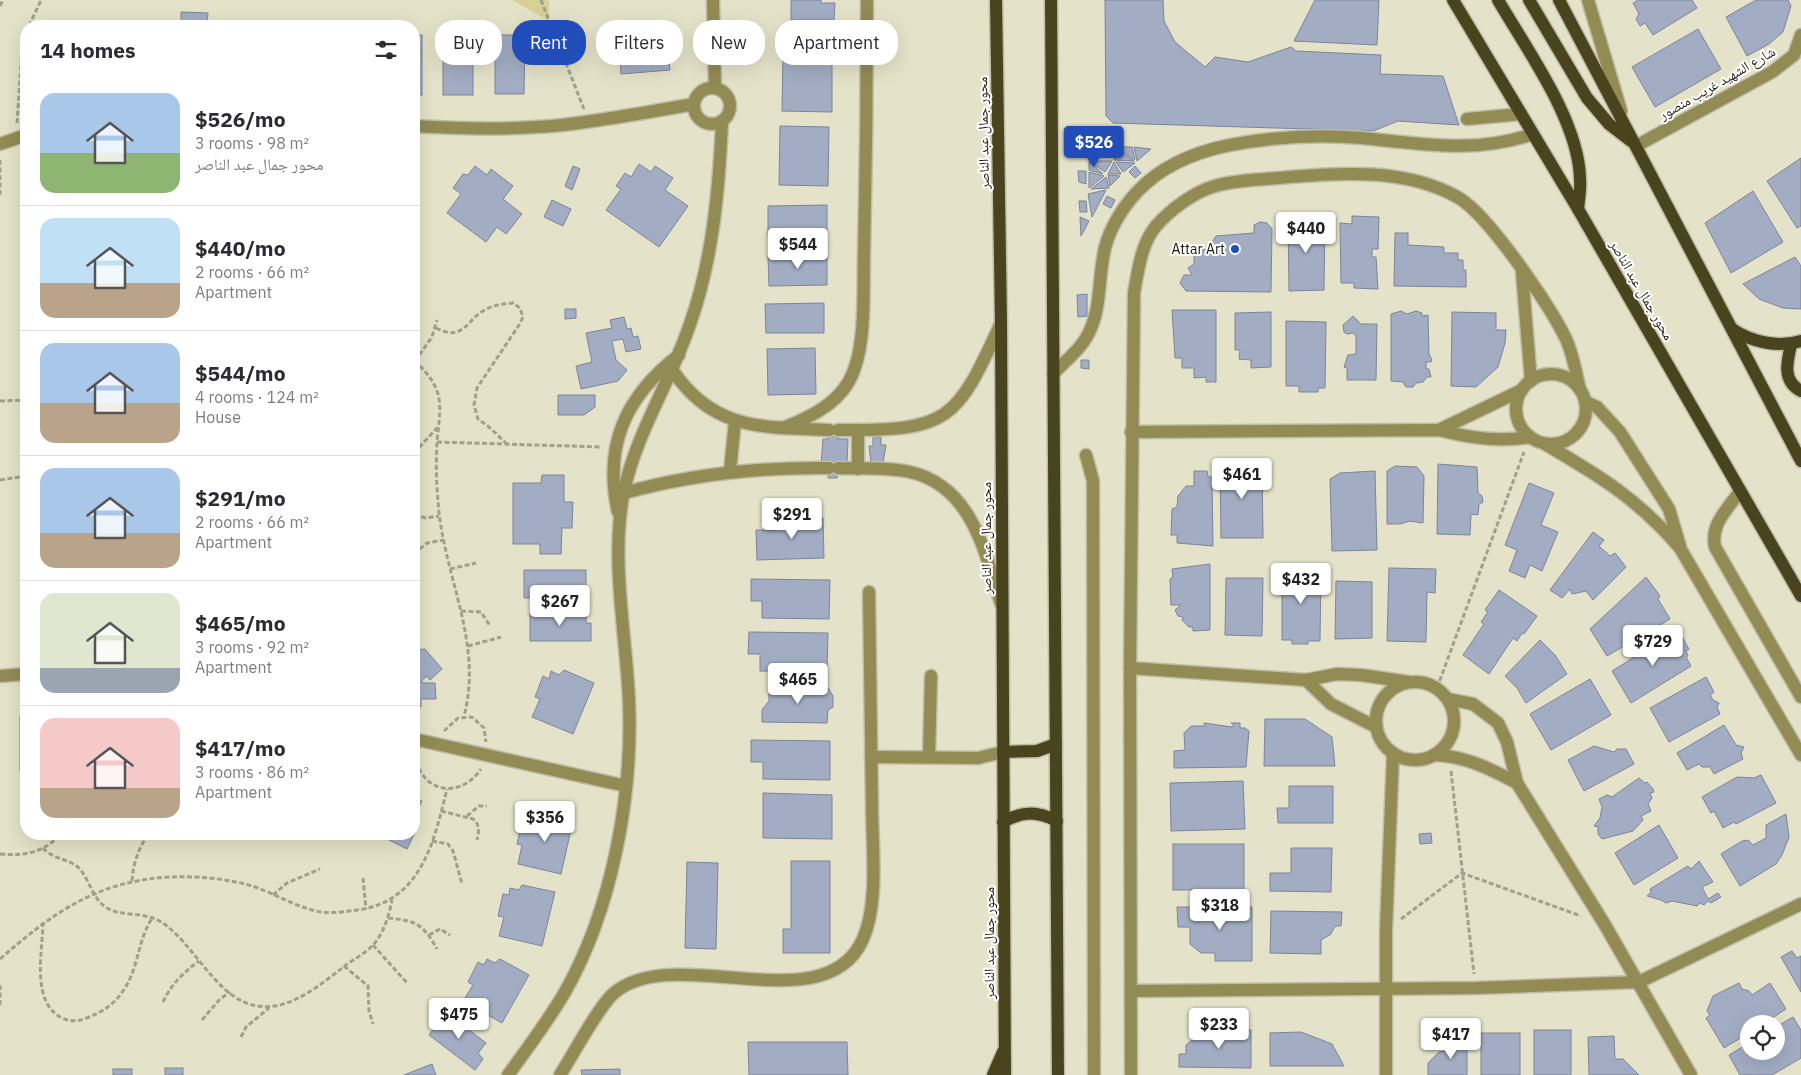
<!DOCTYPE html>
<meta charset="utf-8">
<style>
body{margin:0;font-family:"IBM Plex Sans","Noto Naskh Arabic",sans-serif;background:#f7f7f7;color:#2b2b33;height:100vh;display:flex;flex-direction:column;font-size:19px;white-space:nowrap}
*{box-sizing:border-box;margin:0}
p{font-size:16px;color:#7c7c81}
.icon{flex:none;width:28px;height:28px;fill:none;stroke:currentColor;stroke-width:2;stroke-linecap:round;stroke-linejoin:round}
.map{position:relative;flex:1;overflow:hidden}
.drawer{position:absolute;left:20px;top:20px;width:400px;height:820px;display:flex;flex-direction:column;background:#fff;border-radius:20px;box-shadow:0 5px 20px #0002}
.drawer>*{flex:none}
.top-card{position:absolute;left:435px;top:20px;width:475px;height:45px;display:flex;gap:10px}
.fabs{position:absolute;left:1740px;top:1015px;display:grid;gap:10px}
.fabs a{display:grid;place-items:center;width:45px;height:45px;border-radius:50%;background:#fff;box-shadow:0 5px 20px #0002;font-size:25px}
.price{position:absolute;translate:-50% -42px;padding:0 11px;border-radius:5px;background:#fff;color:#222;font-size:16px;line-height:32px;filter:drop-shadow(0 1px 2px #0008)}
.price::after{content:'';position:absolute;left:50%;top:30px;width:15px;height:11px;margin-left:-8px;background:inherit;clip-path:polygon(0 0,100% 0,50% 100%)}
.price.active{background:#214dba;color:#fff}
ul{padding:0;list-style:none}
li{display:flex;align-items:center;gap:15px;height:125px;padding:0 20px}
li+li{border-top:1px solid #e1e1e2}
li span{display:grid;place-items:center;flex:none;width:140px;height:100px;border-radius:15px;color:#555}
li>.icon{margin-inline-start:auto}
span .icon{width:60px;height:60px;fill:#fffc;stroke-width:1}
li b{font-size:21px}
h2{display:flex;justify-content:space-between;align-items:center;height:60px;padding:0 20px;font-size:21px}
.pill{padding:0 18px;border-radius:20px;background:#fff;box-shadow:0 5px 20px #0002;font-size:18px;line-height:45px}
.pill.active{background:#214dba;color:#fff}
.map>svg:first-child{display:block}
</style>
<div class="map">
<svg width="1801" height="1075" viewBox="0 0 1801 1075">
<rect width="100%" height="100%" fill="#e4e2c8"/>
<!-- green -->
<polygon fill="#d7d097" points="512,0 549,0 549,21"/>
<!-- building -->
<g fill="#a2adc3" stroke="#7a859a">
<polygon points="791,0 821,0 821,3 835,3 834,20 791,20"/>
<polygon points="1105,0 1163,0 1164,21 1175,42 1205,67 1215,57 1248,62 1291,47 1296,51 1381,55 1380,74 1443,76 1459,125 1398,121 1373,131 1113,123 1106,116"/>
<polygon points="1315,0 1379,0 1377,45 1294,41"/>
<polygon points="1638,0 1692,0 1697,8 1653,35 1645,23 1640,26 1636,19 1639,14 1633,3"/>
<polygon points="1756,0 1788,0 1791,6 1783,32 1769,44 1747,56 1726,17"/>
<polygon points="181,12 208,13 207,26 181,26"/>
<polygon points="62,21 75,21 75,26 63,26"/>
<rect x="96" y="25" width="50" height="1"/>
<polygon points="1698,29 1721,69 1655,107 1632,67"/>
<polygon points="666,31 670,70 621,74 620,58 630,57 627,34"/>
<rect x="414" y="35" width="8" height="60"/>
<rect x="443" y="35" width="30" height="60"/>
<polygon points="495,35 525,35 524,94 495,94"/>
<polygon points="783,52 832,53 832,112 782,111"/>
<polygon points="780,126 829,127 828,186 779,185"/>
<polygon points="1088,146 1109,146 1109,157 1089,157"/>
<polygon points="1114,147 1134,161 1114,160"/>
<polygon points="1116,147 1132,147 1135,160"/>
<polygon points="1134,147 1151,149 1137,161"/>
<polygon points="1801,158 1801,226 1797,228 1767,181"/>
<polygon points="1089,161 1112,161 1105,172"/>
<polygon points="1089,161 1103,174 1089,170"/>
<polygon points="1114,162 1121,174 1108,174"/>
<polygon points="1116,162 1135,163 1123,172"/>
<polygon points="639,164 651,172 655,166 673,178 665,190 688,206 659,247 606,210 621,189 616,186 625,173 631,177"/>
<polygon points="475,166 487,175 491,169 513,186 503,199 522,214 506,234 497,227 486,242 447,213 461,194 453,188 463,174 468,175"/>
<polygon points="573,166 580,169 572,190 565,186"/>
<polygon points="1135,166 1141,173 1135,178 1129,172"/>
<polygon points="1078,171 1086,171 1086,184 1079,182"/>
<polygon points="1089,172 1104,176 1089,188"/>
<polygon points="1108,175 1120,176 1110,186"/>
<polygon points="1106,177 1109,188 1091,189"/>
<polygon points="1106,190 1092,217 1088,194"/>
<polygon points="1753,191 1783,242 1731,273 1705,223"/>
<polygon points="1107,196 1115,200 1111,208 1103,204"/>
<polygon points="552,200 571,209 563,226 544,217"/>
<polygon points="1079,201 1086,201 1087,212 1080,212"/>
<polygon points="827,205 827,235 768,236 768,206"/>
<polygon points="1352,216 1379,217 1378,249 1372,249 1372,257 1376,257 1378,289 1354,288 1354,283 1341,283 1340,223 1352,224"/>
<polygon points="1080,217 1089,221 1081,236"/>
<polygon points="1288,218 1325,218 1324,290 1289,291"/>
<polygon points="1260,222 1267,223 1272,229 1271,292 1186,291 1180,283 1184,275 1192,275 1188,268 1194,264 1194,252 1201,249 1211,250 1212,242 1216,236 1254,233 1254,225"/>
<polygon points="1395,233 1408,233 1408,245 1444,247 1444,253 1458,253 1458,260 1463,260 1463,270 1466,270 1466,287 1394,286"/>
<polygon points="827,255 827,285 769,286 768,256"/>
<polygon points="1795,257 1801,266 1801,309 1783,308 1759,299 1743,284"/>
<polygon points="1087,294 1087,316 1078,317 1077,295"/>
<polygon points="824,303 824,333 766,333 765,304"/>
<polygon points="565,309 576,309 576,318 565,319"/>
<polygon points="1172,310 1216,310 1216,382 1206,382 1206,377 1194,378 1194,368 1182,368 1182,358 1175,358"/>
<polygon points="1401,311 1407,314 1416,311 1422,313 1422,316 1428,315 1429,354 1432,360 1431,362 1426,362 1426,369 1429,369 1431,377 1427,377 1423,382 1416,383 1413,387 1406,387 1403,382 1391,381 1391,314"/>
<polygon points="1271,312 1271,367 1251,368 1251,360 1239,359 1240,350 1235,350 1235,313"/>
<polygon points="1452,312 1496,313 1496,330 1506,330 1505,343 1498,367 1476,387 1451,386"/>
<polygon points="1353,316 1361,324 1377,324 1376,380 1347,380 1347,368 1344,367 1348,355 1356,354 1356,336 1353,333 1347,334 1344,332 1343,325"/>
<polygon points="624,317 627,329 631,328 633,337 638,336 641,349 626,352 623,339 612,341 616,360 627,370 618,381 581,389 576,366 592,362 586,333 612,328 610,320"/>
<polygon points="1286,321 1326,322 1325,388 1318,388 1318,392 1299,392 1299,386 1286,386"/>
<polygon points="815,348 816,394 768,395 767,349"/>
<polygon points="1081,360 1089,360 1089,369 1081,368"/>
<polygon points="558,395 595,395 595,407 584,415 558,415"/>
<polygon points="829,426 838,426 838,439 848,439 847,464 838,464 837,478 828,478 829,465 821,464 823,439 828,439"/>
<polygon points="873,437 881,437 881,445 886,445 883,463 871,463 869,446 873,446"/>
<polygon points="1262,461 1263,538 1221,538 1220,462"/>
<polygon points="1438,464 1477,467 1478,493 1482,496 1483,502 1479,504 1478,515 1471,514 1470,535 1437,534"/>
<polygon points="1395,466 1417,467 1424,476 1423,523 1410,521 1400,524 1387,524 1387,471"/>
<polygon points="1194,471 1207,471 1208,477 1212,477 1213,546 1177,543 1177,535 1171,535 1172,509 1177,507 1178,496 1186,486 1194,486"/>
<polygon points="1375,471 1377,550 1332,551 1330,479 1340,473"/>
<polygon points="542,475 564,475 564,502 573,502 572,528 562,528 561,554 540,554 540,544 513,544 513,483 541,483"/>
<polygon points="1529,483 1554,493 1541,525 1558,532 1542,571 1530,565 1525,578 1509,571 1517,550 1505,545"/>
<polygon points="823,518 824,558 757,560 756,530 776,530 776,519"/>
<polygon points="1593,532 1604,540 1599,546 1610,556 1615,553 1626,567 1593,600 1586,591 1572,594 1570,589 1562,598 1550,590"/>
<polygon points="1210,564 1210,630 1193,631 1193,627 1189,627 1182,620 1183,617 1178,616 1175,610 1181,605 1171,605 1170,579 1173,577 1172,569"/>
<polygon points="1389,568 1436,569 1435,593 1427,592 1426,642 1387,641"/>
<polygon points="1282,569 1321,569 1320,641 1308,641 1308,644 1292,644 1292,640 1282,640"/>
<polygon points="524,570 586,570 586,587 580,587 580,598 524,598"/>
<polygon points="1646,577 1660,596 1658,599 1670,619 1607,656 1590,629"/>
<polygon points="1226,578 1263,578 1262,636 1225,635"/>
<polygon points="23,579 26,579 26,608 23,608 21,591 25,590"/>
<polygon points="751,579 830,580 829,619 762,618 762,601 751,601"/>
<polygon points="1336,581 1372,582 1372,638 1335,639"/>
<polygon points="1499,590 1537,616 1524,634 1522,633 1517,641 1513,638 1489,674 1463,655 1484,624 1481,622 1488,612 1485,610"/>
<polygon points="586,612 586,623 591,623 591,641 530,641 530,613"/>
<polygon points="1678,630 1689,649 1686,651 1688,656 1686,657 1691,666 1631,703 1612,671"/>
<polygon points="749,632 828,633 827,672 760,671 760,654 748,654"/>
<polygon points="1540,640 1555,655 1567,674 1526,703 1517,688 1505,676"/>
<polygon points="425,649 442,669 430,680 427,676 422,680 422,683 435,683 436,699 421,699 421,707 414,707 414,650"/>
<polygon points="564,670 594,683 573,734 532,717 540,699 535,697 543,676 549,679 551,671 559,675"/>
<polygon points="1706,677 1714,692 1710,695 1713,700 1719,703 1717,707 1720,714 1669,742 1650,708"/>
<polygon points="1590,679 1611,715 1551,750 1530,714"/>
<polygon points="769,687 828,688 833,696 833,707 828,710 827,723 762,722 762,710 769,701"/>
<rect x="20" y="716" width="6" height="54"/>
<polygon points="1265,719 1305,719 1332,737 1335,766 1264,766"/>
<polygon points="1204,723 1232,727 1234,725 1231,723 1240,723 1240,728 1245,728 1249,731 1246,767 1174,768 1174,751 1185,750 1184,733 1191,726 1205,726"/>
<polygon points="1724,725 1736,745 1744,747 1741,753 1743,759 1714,774 1710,767 1702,767 1699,764 1687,770 1677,753"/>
<polygon points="751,740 830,741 830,780 763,779 763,762 751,762"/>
<polygon points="1594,746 1614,752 1617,749 1626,749 1634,764 1584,791 1568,760"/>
<polygon points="1761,775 1776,803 1736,824 1734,822 1723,828 1714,811 1711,813 1702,797 1737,777 1754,778"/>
<polygon points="1639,778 1645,783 1647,782 1653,789 1654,792 1650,793 1652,798 1648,804 1651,811 1641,816 1643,820 1633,831 1602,839 1598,834 1598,827 1594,826 1600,818 1602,807 1599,799 1607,795 1612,797"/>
<polygon points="1243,781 1245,829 1171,831 1170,783"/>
<polygon points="1289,786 1333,786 1333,823 1278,823 1277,808 1289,808"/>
<polygon points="763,793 832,795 832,839 763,838"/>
<polygon points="414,797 422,801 414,818"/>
<polygon points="541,813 573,821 561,874 518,864 522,845 517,844 522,822 527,824 529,816 538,818"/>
<polygon points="1786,814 1789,837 1782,855 1776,864 1740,886 1721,854 1742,841 1748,840 1753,845 1766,838 1766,825"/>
<polygon points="414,821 419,824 407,849 377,834 414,834"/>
<polygon points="1659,825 1678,858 1634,885 1615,853"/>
<polygon points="1431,833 1432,843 1420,844 1419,834"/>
<rect x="1173" y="844" width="71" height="46"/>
<polygon points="1291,848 1332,848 1331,892 1270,891 1270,873 1291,873"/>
<polygon points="791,861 830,861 830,953 783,953 783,929 791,929"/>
<polygon points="1699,861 1713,882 1702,887 1708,899 1718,893 1721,897 1711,903 1708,901 1704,905 1700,903 1697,906 1672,901 1666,903 1661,900 1647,896 1651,892 1650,889 1688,866 1691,869"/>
<polygon points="687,862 718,863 716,949 685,948"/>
<polygon points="522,885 555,892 542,946 499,936 504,917 498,916 503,894 509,895 510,888 519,890"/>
<polygon points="1177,907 1252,907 1252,961 1215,961 1215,953 1201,953 1190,944 1190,927 1178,927"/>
<polygon points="1271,911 1342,912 1341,926 1335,926 1331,934 1321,940 1321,954 1270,953"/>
<polygon points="1792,951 1797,958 1801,956 1801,992 1781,957"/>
<polygon points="487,959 495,963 500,959 529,975 502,1023 463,1001 473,985 468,982 478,962 484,965"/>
<polygon points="1739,983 1742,989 1749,991 1752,995 1770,983 1786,1009 1763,1024 1749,1024 1749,1033 1724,1048 1706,1018 1710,1015 1707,1011 1713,996"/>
<polygon points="446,1012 486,1043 478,1053 483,1059 475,1070 429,1035"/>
<polygon points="1793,1017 1801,1030 1801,1058 1772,1075 1740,1075 1729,1055 1749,1043 1749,1051 1776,1051 1776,1027"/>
<polygon points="1218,1029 1251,1030 1251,1068 1179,1067 1179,1054 1186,1054 1186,1045 1200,1034 1218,1034"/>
<rect x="1534" y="1030" width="37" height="45"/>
<polygon points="1301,1032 1332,1044 1344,1066 1270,1066 1270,1033"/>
<rect x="1481" y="1033" width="39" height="42"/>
<polygon points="1614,1036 1615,1059 1623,1059 1639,1075 1589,1075 1588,1037"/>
<polygon points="1456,1038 1467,1038 1467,1075 1428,1075 1428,1063 1439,1052 1447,1051 1443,1046 1450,1042 1454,1043"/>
<polygon points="748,1042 847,1042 848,1075 749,1075"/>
<polygon points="432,1064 436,1075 404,1075"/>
<rect x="165" y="1068" width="18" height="7"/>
<rect x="113" y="1069" width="19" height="6"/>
<polygon points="620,1069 620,1075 582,1075 581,1070"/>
</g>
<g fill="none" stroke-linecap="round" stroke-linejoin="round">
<!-- minor casing -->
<g stroke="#bfbda7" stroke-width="15">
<g id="minor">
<polyline points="713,0 715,87"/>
<polyline points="1588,0 1621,111"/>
<circle cx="712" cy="106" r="18"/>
<polyline points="1467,119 1521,114"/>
<path d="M414,126C463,129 513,130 562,125C606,120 650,112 694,104"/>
<polyline points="0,144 26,135"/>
<polyline points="1636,146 1772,72 1794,55 1801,35"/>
<polyline points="1522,273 1531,381"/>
<path d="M673,371C714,431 763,427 829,430"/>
<path d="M1053,374C1066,360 1084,347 1091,328C1100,307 1099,281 1103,258C1106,234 1121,209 1137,192C1162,165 1195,152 1230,145C1273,137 1318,134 1362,138C1422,144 1475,154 1533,134"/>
<circle cx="1551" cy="409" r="35"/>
<polyline points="1586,402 1597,407 1620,432 1669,509 1680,546"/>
<path d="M783,428C811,417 843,402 854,370C866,339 863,288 864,254C866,169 867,85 867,0"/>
<path d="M838,430C949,431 956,422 1001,323"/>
<polyline points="858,430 858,469"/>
<polyline points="1439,430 1522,390"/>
<path d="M1131,432L1439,430C1470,438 1498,442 1530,437"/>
<path d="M1545,444C1600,476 1639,500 1680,548L1801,755"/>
<polyline points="1086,455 1093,481 1094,1075"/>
<path d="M838,468C861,469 887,467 910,472C972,486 985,552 1001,604"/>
<polyline points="730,471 735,421"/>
<path d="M1740,491C1728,509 1710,524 1715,547L1801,697"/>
<path d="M624,493C692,474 758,467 829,468"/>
<path d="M618,512C603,445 626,396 679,355"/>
<polyline points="1130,668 1306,680 1337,674 1361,675 1409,682"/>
<polyline points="0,676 26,674"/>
<polyline points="1306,680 1331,704 1376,727"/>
<circle cx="1415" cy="721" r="39"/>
<polyline points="1448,699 1473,704 1498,723 1507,742 1517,783 1605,925 1691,1075"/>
<polyline points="414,739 626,786"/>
<path d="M1435,755C1465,756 1491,769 1517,783"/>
<polyline points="871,757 978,758 1003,752"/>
<polyline points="929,757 931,676"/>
<polyline points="1131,991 1476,988 1639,982 1801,904"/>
<path d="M508,1075C528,1048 548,1021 565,992C612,909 633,796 629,701C626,632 610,559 624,491C637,431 671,381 690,324C713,259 719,189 722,121"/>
<path d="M560,1075C573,1055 598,1007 614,993C675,941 825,1025 863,939C879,903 872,846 872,807C871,735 870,664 869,592"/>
<path d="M1131,1075L1130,668L1134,293C1138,271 1141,244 1156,226C1171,209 1194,192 1215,186C1235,180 1258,180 1279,178C1339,173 1405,167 1459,198C1489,216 1550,306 1566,339C1573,354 1576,373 1580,390"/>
<polyline points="1386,1075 1386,930 1393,754"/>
</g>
</g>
<!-- major casing -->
<g stroke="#bfbda7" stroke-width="15">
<g id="major">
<polyline points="996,0 1001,323 1005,1075"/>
<polyline points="1051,0 1058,1075"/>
<polyline points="1453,0 1578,209 1801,596"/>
<path d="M1498,0C1527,50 1579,121 1580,179C1581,189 1579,199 1578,209"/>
<polyline points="1529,0 1587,98 1609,124 1631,141"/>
<polyline points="1559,0 1801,461"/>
<path d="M1732,329C1751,342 1779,348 1801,341"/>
<path d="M1791,345C1787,362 1782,381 1801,391"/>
<polyline points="1003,752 1037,751 1056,744"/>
<path d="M1003,822C1022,811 1037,811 1057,821"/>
<polyline points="993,1075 1003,1052"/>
</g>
</g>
<!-- path -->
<g stroke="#a2a08b" stroke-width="3" stroke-dasharray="5 2.5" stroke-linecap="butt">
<polyline points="541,0 584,109"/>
<polyline points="0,6 3,0"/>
<polyline points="29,26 41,0"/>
<polyline points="17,123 22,50 26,36"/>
<polyline points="0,160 0,197"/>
<path d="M436,328C463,342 466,321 483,311C492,305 503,304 513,303L520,308L523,317L519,325L477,388L474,405L478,419L489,427L508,445"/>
<path d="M414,361C424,369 434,380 438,394C442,410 438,426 437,443C436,462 436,481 438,500C442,573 484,642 464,716"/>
<polyline points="415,361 432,337 437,320"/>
<polyline points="0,401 26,400"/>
<polyline points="437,442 602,447"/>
<polyline points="414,453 438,427"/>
<polyline points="24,476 26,485"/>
<polyline points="0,480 26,476"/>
<polyline points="414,515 426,518 439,516"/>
<polyline points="414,554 427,543 443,540"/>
<polyline points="450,569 476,563"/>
<polyline points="461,611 481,612 490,626"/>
<polyline points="468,646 501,637"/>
<polyline points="1437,688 1524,452"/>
<polyline points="444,731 458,718 472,717 484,728 486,742"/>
<path d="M415,754C420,793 460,800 481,769"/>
<polyline points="1451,771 1474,974"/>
<path d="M441,811L473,819C480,824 479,832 477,840"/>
<polyline points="467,816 479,806 487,806"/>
<polyline points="432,841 448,844 453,851 462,884"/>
<path d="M43,848C54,860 68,858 79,868C90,880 92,899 107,908C122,918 146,909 167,926C191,945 212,984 238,999C278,1022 316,988 346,965C354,959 366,953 373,945C384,933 389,915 392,900"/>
<path d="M0,854C25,856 43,853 61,834"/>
<polyline points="363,878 366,909"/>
<path d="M132,881C133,864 138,850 147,836"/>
<polyline points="273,895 287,883 320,869"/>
<path d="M388,918C417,921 423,924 437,949"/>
<polyline points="1401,919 1462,873 1581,916"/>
<path d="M43,922C43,950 30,1002 62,1018C69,1021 76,1022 84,1019C103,1012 114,1005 125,988C139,966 138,938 153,917"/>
<polyline points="429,935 440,929 450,935"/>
<polyline points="373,945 408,984"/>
<path d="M0,959C53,913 96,881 170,877C194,876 221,878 245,884C269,890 291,905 316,911C329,914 344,912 357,910C421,902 434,842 447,789"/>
<polyline points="344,966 368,986 369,1011 373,1024"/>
<polyline points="0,985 0,1007"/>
<path d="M163,1002C172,983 183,973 199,961"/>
<polyline points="202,1020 220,999 230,992"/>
<polyline points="241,1037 246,1027 269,1008"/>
</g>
<!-- minor -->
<use href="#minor" stroke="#928b54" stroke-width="12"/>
<!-- major -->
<use href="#major" stroke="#4a441e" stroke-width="12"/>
</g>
<!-- markers -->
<circle fill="#214dba" stroke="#fff" stroke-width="2" cx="1235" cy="249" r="5"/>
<g text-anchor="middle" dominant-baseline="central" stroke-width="4" stroke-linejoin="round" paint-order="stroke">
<!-- street labels -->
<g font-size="14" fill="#19170e" stroke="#fff">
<text transform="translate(1717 83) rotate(-30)">شارع الشهيد غريب منصور</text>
<text transform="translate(983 133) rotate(-91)">محور جمال عبد الناصر</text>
<text transform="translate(1642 290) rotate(60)">محور جمال عبد الناصر</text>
<text transform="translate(986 538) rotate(-90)">محور جمال عبد الناصر</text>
<text transform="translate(989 943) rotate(-90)">محور جمال عبد الناصر</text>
</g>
<!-- poi labels -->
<g font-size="14" fill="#19170e" stroke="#fff" text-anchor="end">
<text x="1225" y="249">Attar Art</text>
</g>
</g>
</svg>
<div class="fabs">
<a><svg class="icon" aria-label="locate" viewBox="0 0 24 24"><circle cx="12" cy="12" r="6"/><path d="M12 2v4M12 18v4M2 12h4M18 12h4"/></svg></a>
</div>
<b class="price active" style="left:1094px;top:168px">$526</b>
<b class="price" style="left:1306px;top:254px">$440</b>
<b class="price" style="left:798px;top:270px">$544</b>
<b class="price" style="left:1242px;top:500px">$461</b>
<b class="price" style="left:792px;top:540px">$291</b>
<b class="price" style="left:1301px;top:605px">$432</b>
<b class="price" style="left:560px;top:627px">$267</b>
<b class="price" style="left:1653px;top:667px">$729</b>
<b class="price" style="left:798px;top:705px">$465</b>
<b class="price" style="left:545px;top:843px">$356</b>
<b class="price" style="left:1220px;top:931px">$318</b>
<b class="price" style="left:459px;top:1040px">$475</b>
<b class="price" style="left:1219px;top:1050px">$233</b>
<b class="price" style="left:1451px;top:1060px">$417</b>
<div class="top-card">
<a class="pill">Buy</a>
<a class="pill active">Rent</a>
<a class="pill">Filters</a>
<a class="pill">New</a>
<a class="pill">Apartment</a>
</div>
<section class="drawer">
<h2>14 homes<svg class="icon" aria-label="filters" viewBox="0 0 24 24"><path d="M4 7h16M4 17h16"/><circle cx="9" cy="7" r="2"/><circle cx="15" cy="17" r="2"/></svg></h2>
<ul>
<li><span style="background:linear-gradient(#a9c7e8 60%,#8fb573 0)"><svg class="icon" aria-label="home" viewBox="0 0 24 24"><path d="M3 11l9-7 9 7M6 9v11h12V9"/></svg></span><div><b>$526/mo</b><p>3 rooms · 98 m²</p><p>محور جمال عبد الناصر</p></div></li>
<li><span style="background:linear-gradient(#bfe0f5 65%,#b9a48a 0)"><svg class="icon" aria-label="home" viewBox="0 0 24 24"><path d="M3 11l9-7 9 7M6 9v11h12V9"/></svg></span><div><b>$440/mo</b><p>2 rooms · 66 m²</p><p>Apartment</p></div></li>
<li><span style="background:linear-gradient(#a9c7e8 60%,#b9a48a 0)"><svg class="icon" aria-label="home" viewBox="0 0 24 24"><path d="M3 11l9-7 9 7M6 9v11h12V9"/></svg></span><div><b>$544/mo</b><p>4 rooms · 124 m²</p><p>House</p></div></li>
<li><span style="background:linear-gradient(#a9c7e8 65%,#b9a48a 0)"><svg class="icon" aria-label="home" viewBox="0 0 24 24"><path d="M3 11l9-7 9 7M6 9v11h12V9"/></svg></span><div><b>$291/mo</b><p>2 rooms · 66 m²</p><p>Apartment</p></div></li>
<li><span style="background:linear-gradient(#dfe7d0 75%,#9aa5b1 0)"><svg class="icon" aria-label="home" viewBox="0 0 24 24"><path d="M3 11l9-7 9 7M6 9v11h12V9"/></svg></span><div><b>$465/mo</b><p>3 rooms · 92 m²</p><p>Apartment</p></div></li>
<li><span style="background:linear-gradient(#f6c9c9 70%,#b9a48a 0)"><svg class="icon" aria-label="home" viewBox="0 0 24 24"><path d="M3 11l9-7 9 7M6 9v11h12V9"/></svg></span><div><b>$417/mo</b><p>3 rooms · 86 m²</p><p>Apartment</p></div></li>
</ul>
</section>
</div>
